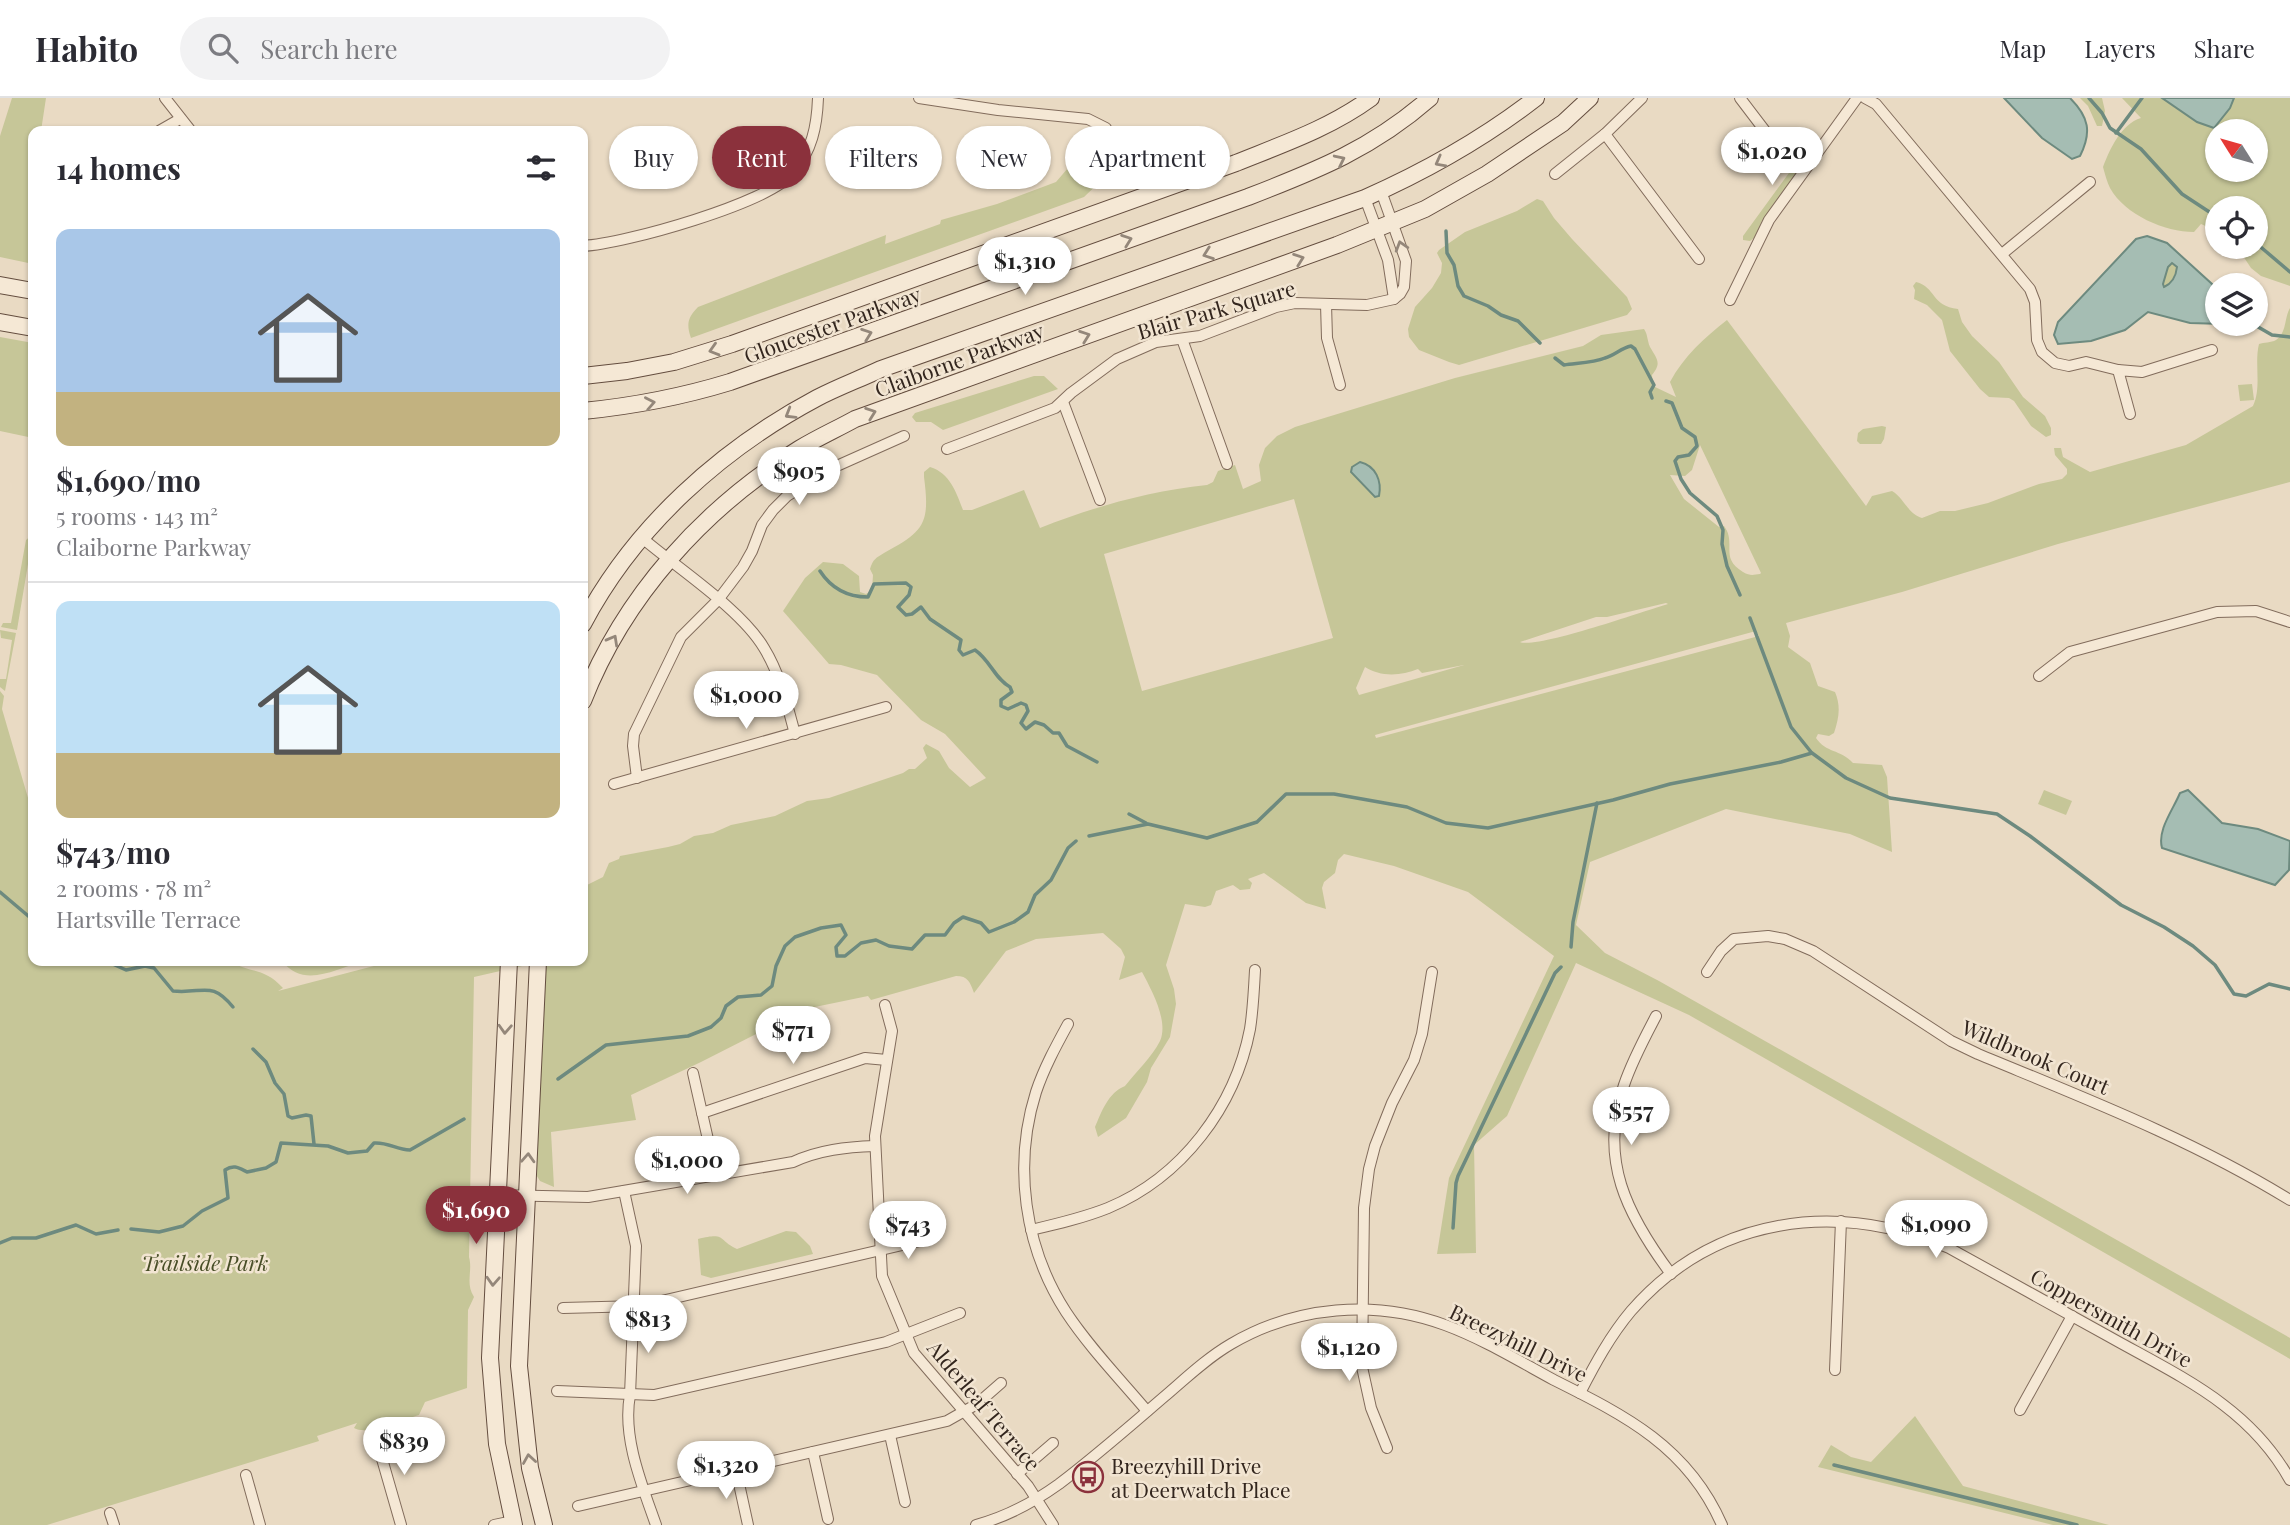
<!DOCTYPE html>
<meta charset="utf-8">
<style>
body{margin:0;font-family:"Playfair Display",serif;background:#f2f2f3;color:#2b2b33;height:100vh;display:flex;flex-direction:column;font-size:26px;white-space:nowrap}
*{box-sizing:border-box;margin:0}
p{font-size:23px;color:#7c7c81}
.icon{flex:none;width:38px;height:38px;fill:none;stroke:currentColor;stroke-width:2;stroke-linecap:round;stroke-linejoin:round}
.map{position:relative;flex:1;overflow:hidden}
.sheet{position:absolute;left:28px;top:28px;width:560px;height:840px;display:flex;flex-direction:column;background:#fff;border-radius:14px;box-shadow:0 2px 5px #0004}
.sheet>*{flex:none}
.banner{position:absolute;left:609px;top:28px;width:665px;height:63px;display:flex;gap:14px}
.needle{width:46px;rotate:307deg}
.tools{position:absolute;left:2205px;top:21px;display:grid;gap:14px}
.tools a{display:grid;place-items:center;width:63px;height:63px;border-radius:50%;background:#fff;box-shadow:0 2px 5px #0004;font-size:35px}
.price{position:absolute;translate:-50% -60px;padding:0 16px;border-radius:24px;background:#fff;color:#222;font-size:23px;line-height:46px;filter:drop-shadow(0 2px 4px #0008)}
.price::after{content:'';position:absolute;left:50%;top:42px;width:21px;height:16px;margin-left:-10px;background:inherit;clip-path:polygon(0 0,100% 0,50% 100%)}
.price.current{background:#8b313c;color:#fff}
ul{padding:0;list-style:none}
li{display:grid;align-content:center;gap:14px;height:371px;padding:0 28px}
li+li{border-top:2px solid #e1e1e2}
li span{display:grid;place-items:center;height:217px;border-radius:14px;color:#555}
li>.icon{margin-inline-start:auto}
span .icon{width:126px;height:126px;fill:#fffc;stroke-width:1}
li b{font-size:30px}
h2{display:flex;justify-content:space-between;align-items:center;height:84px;padding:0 28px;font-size:30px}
.chip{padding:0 24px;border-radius:32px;background:#fff;box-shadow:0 2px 5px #0004;font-size:24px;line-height:63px}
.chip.current{background:#8b313c;color:#fff}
header{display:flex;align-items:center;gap:42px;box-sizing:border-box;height:98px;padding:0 35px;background:#fff;border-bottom:2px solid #e1e1e2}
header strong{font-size:33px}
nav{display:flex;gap:38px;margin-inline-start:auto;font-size:24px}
.search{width:490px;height:63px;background:#f2f2f3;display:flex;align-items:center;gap:18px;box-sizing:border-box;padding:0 24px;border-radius:38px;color:#7c7c81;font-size:26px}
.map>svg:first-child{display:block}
</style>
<header>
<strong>Habito</strong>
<div class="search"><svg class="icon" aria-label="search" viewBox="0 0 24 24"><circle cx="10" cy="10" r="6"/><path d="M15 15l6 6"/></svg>Search here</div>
<nav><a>Map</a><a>Layers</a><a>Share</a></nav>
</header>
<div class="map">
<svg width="2290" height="1427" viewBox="0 0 2290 1427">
<rect width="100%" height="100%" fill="#e9dac3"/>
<!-- green -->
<g fill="#c6c698" fill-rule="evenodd">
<polygon points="12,0 46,0 41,33 33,33 33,166 0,159 0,38"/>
<polygon points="2080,0 2102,0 2105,13 2102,28 2097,28 2088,8"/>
<path d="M2122,0H2290V188L2261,178L2251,170L2237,149H2256V110H2217V133L2201,126L2194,134C2165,134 2125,117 2110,90C2107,84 2105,76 2103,69C2110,51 2121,26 2141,20ZM2217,33H2256V72H2217Z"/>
<path d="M1079,50L1089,55L1108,76L1084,99L691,240C686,226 688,219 698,209L886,137L885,146L940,126L941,122L997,106L1056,84L1068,70L1073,51Z"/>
<polygon points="1801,63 1802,68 1762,123 1754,140 1750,143 1743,142 1743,138 1797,64"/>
<polygon points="1537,101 1543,103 1554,120 1572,141 1627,199 1632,211 1627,217 1459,267 1449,264 1419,252 1409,239 1408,231 1415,209 1432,190 1441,175 1442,165 1437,155 1439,152 1465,134 1517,113"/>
<path d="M2172,164L2177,169C2176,179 2173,185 2164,189L2163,186L2168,169Z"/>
<path d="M1916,184C1936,189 1931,208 1958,211L1962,224L1972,238L1999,264L2023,299L2045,318L2051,330V337L2046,339L2031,328L2014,303L2009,300L1989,299L1980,291L1950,253L1942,222L1927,207L1914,201L1915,192L1913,188Z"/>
<path d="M2290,210V384L2058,446L1902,494L1786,525L1790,538L1788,549L1810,565L1818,588L1835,594C1841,608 1839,620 1834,635L1829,638L1818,636L1816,640C1826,655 1840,651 1853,665L1882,667L1887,679L1892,754L1850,736L1726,711L1590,764L1576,827L1605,855L1659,883L2290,1240V1261L1689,917L1576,865L1507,1018L1474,1047L1476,1155L1437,1156L1449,1080L1554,858L1468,794L1394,768L1344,756L1338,762L1335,775L1324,784L1322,790L1326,811L1306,805L1264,775L1248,781L1252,785L1250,791L1240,792L1233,787L1216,793L1211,807L1205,809L1185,806L1166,867L1174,891L1176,906L1170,939L1151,970L1147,984L1126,1020L1098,1039L1095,1029C1102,1013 1108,995 1125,988C1136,974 1152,959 1160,943C1169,923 1151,891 1142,874L1119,882L1125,859L1121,851L1103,835L1036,841L1006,853L974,895C970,884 968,878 956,878L871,902L868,898L805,911L701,964L631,997L636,1022L551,1034L554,1089L540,1083L535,1075L544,863L474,879L469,1159C473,1173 465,1185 474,1199L468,1212L467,1290L425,1304L419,1317C403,1322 368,1338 354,1330L357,1325L317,1338L319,1343L47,1427H0V593L4,598L2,611L33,717L31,752L33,767V863H231C249,876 263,868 283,890L278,893L393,863H583V789L603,779L609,765L619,761L620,758L668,749L680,746L694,738L713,735L731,727L775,718L807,703L829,700L903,675L909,671H915L927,660L923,650L926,646L939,653L949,670L970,689L986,680L945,636L921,622L877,577L841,567L829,566L783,513L805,480L823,464L843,466L859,478L860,494L866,496L872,492L873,477L870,471C873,461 876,460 884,455C925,433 930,425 924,379V374L930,369C950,375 956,394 963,412H972L1024,392L1040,430C1093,409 1149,393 1207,387L1213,384L1218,373L1235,367L1243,391L1261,383L1259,367L1265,350L1277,338L1295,329L1455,280L1583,248L1601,237L1644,231C1648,237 1647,242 1650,249C1657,261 1662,265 1652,277L1653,288L1676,299L1670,284C1684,258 1704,240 1727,222L1866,408L1872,398L1892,393C1904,400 1908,416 1922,420L1940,413H1955L1988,405L2039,386L2062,381L2067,376V371L2055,357L2054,350H2061L2063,359L2090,374L2186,347L2253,308C2262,288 2254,266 2259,246C2264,244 2271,245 2276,242C2287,235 2284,220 2290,210ZM1700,347L1761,475L1760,476C1753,477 1750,478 1743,474C1719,460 1737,445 1724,428L1719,429L1684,401L1670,377L1685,378L1692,372ZM1294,401L1333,540L1142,593L1104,456ZM1666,505L1668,506C1644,513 1537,551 1520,544L1596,519H1607ZM1756,533L1759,538L1376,640L1375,637ZM1464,567L1359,597L1356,590L1365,569C1380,579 1401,578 1418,571L1422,575Z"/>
<polygon points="0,239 33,245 33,340 0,333"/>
<polygon points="1034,278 1044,278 1058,291 943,332 931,324 916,324 912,319 915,315"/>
<polygon points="2252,286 2254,302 2240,303 2238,287"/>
<polygon points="1882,328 1886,329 1884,341 1881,346 1860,346 1857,343 1858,335 1863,331"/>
<polygon points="33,436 17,532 1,529 3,525 11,525 26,442"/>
<polygon points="0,532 16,535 5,593 0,589 0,581 6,581 12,542 1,540"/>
<polygon points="2044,692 2072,703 2066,717 2038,706"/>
<path d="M282,863H364C335,871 304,891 282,863Z"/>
<path d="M786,1133L796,1134L810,1148L813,1156L711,1180L701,1177L698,1141C727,1134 717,1142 737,1151Z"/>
<polygon points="1915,1318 1963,1388 2109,1427 2053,1427 1818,1369 1831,1347 1851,1359 1871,1364"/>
</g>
<!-- water -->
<g fill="#a5bdb3" stroke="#6d8a7f" stroke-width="2" fill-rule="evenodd">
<path d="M2004,0H2070C2089,19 2092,34 2080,58L2072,61L2042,40Z"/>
<polygon points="2162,0 2234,0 2230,10 2214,30 2197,24"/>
<path d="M2147,138L2167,145L2212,186L2217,194V226H2224L2190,225L2148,214L2125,232L2091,243L2058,246L2054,237L2058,224L2136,141ZM2172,165L2177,169C2176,178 2173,185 2164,189L2163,186L2168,169Z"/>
<path d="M1360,364C1376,368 1382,383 1379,398L1375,399L1351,374L1352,369Z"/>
<path d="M2188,692L2222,725L2258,731L2290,743L2289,772L2275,787L2162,750C2157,732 2173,712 2180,695Z"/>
</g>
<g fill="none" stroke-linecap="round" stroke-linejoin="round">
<!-- stream -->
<g stroke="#6d8a7f" stroke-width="3.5">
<polyline points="2089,0 2102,15 2110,30 2141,51 2182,96 2217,119"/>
<polyline points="2116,35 2142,0"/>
<polyline points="1446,133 1447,155 1454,167 1458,188 1464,198 1488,208 1501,217 1518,223 1540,245"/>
<polyline points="2256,145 2290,174"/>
<polyline points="2253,226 2272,237 2290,239"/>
<path d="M1555,260L1564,267C1577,265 1593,265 1605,260C1615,257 1621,250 1631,248L1635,251L1654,287L1650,294L1652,300"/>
<polyline points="1666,303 1672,305 1682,330 1695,339 1697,348 1689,357 1678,359 1675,363 1681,381 1690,395 1717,418 1723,432 1722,446 1727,468 1740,497"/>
<path d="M820,473C831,490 848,499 868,499L874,486L906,485L911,489L909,497L898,509L906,517L912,516L921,509L930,521L961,542L959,552L963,557L975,552C990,562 995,581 1010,589L1012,594L1001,602V608L1008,611L1021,605L1026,607L1028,613L1021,625L1026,631L1035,624L1044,627L1053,635H1059L1067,648L1097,664"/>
<polyline points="1750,520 1791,629 1811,654"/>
<polyline points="1129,716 1146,725"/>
<polyline points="1089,738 1148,726 1207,740 1257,724 1286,696 1334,696 1407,709 1446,725 1488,730 1613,702 1670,686 1781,664 1812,655 1846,680 1890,700 1997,716 2030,738 2121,807 2164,829 2193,848 2215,867 2234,896 2246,898 2269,886 2290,891"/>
<polyline points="0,794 33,822"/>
<polyline points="1571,849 1573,824 1597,705"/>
<path d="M106,863L126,872L145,868L154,870L173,893C204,896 211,882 233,909"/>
<polyline points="253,951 266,964 275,985 284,996 288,1018 292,1020 306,1017 311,1018 314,1046"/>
<polyline points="558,981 606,947 688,938 711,929 721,920 726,908 738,899 761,897 772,888 776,868 785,848 795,839 821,830 841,827 846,837 836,849 837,858 845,858 861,845 876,842 889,848 912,851 925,837 945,837 954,825 963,819 981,825 989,834 1014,824 1028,814 1035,797 1051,782 1068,750 1076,743"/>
<polyline points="1453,1130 1456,1085 1458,1078 1555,875 1561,869"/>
<path d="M131,1131L159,1134L183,1128L202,1113L228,1100L225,1072C234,1066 239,1070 247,1074L266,1070L276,1064L281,1045L328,1048L348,1055L367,1053L374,1045C389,1044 396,1052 410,1052L464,1021"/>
<polyline points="0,1145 12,1140 36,1140 76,1127 96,1136 118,1132"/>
<polyline points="1834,1367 2077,1427"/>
</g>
<!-- minor casing -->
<g stroke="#826c5c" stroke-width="12">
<g id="minor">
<polyline points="165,0 191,33"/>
<polyline points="919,0 998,12 1088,21 1106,30"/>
<polyline points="1740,0 1775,46"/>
<polyline points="1865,0 1876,6 2030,191 2035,204 2037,242 2042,254 2055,265 2069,268 2086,264 2118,272"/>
<polyline points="159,33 180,21"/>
<polyline points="1605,36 1699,161"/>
<polyline points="1555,76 1605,36 1642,0"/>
<polyline points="1365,100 1388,162 1394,201"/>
<path d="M583,148C624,146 769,105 793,75C812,53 817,28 818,0"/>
<polyline points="2002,156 2090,84"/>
<polyline points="1730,202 1769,122 1857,0"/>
<polyline points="1326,206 1327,240 1340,287"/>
<polyline points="1182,241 1227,366"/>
<polyline points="1063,304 1100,402"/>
<polyline points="2130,316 2118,272 2142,274 2212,252"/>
<polyline points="947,351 1055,310 1071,295 1117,261 1156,244 1200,238 1276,209 1295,205 1367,207 1394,201 1400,196 1404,189 1406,163 1381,93"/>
<path d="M641,439C677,470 741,511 764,550C780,576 787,606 795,636"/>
<polyline points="2039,578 2070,554 2217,514 2256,513 2290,524"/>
<polyline points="637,680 633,648 634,636 681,539 718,502 743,469 752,453 762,427 773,412 787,398 830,371 904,338"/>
<polyline points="614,686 886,609"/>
<path d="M1707,874L1721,853L1734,841L1768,838L1785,841L1813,853L1951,943L1978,956C2084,1000 2191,1041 2290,1102"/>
<polyline points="885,907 892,933 875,1038 882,1178 914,1255 1028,1388 1053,1427"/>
<path d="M1656,918C1644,941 1632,963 1624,987C1598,1061 1627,1117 1671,1176"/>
<path d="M1068,926C1056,948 1044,970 1036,994C1013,1067 1024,1149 1066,1214C1089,1249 1120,1281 1147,1313"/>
<polyline points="693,975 716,1077"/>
<polyline points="702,1015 865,960 887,962"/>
<path d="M624,1093L636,1148L630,1297C622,1339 642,1387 656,1427"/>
<path d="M497,1097L588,1099L793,1064C819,1052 846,1049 875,1048"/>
<path d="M1031,1132C1057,1126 1083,1120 1108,1110C1182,1079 1235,1009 1250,931C1253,912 1254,892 1255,872"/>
<polyline points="563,1210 640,1208 928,1141"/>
<polyline points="1835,1272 1841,1123"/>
<polyline points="557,1293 654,1297 886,1244 960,1215"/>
<path d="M1580,1295C1595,1266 1610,1238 1631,1213C1714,1118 1836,1102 1949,1150C2002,1179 2055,1209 2108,1238C2179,1278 2249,1308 2290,1382"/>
<polyline points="2020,1312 2072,1218"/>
<polyline points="890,1337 905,1404"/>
<polyline points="376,1340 401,1427"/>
<polyline points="1387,1350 1371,1310 1362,1269 1364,1110 1369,1071 1375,1048 1392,1005 1414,962 1422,936 1432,874"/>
<polyline points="813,1354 828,1421"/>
<polyline points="736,1372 748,1427"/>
<polyline points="1017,1376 1053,1345"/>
<polyline points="246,1377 260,1427"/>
<polyline points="578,1408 947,1323 977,1306 1001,1285"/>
<polyline points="110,1415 114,1427"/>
<polyline points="494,1427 513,1423"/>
<path d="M976,1427C1006,1419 1034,1404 1059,1386C1096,1358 1130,1328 1165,1298C1186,1280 1207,1260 1231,1246C1296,1208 1375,1201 1445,1227C1483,1241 1519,1263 1554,1282C1626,1318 1688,1349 1722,1427"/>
</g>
</g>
<!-- secondary casing -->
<g stroke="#644d3f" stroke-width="18">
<g id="secondary">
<polyline points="0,187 33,193"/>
<polyline points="0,224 33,230"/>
<path d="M583,278L627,273L674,264L732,246L1236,65C1283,46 1330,30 1371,0"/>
<path d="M583,313C634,308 681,299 730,284L1248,99C1318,72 1373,50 1430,0"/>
<path d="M583,526C634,429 721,351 817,300C838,289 860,281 881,271L1365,100C1426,73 1483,41 1536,0"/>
<path d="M583,603C624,498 704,410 799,351C817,340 837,331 855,321L1337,147L1425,111L1487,76L1563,25L1590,0"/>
<polyline points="509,863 490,1260 497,1346 514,1427"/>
<polyline points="538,863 519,1268 530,1370 544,1427"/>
</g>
</g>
<!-- minor -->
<use href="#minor" stroke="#f5e8d5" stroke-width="10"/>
<!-- secondary -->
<use href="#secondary" stroke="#f5e8d5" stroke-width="16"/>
</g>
<!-- one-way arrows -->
<defs><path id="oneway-chevron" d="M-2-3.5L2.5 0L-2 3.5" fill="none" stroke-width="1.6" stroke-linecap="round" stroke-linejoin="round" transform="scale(1.75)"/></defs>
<g stroke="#94877a">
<use href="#oneway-chevron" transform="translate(1340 62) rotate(-26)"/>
<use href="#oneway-chevron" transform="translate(1440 64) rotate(152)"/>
<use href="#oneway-chevron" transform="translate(1127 142) rotate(-20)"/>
<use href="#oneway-chevron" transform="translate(1401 148) rotate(-107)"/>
<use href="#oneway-chevron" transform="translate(1208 156) rotate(160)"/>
<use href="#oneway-chevron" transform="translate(1299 161) rotate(-20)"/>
<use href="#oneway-chevron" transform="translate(867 236) rotate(-20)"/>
<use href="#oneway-chevron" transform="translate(1085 238) rotate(-20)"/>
<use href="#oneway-chevron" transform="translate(714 252) rotate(163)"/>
<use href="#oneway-chevron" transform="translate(650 305) rotate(-11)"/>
<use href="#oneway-chevron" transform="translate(871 315) rotate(-20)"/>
<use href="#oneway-chevron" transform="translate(790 316) rotate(149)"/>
<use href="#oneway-chevron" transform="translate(613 542) rotate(-61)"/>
<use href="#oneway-chevron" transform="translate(505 931) rotate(93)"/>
<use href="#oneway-chevron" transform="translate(528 1060) rotate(-87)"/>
<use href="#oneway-chevron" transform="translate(493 1183) rotate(93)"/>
<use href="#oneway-chevron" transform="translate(529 1361) rotate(-99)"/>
</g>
<!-- icons -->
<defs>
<g id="bus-ring" transform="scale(1.575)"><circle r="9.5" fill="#f2e5d2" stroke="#8b313c" stroke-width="1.5"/><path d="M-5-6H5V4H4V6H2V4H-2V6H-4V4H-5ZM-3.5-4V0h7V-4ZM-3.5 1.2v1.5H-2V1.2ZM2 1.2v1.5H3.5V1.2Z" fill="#8b313c"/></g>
</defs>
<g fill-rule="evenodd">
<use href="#bus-ring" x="1088" y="1379"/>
</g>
<g text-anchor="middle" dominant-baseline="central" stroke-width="5" stroke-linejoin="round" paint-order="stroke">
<!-- street labels -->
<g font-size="21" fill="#33261e" stroke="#f2e5d2">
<text transform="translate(1216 211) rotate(-16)">Blair Park Square</text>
<text transform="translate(832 226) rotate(-20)">Gloucester Parkway</text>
<text transform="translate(959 261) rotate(-20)">Claiborne Parkway</text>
<text transform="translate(2036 958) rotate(23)">Wildbrook Court</text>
<text transform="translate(2112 1219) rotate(29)">Coppersmith Drive</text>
<text transform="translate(1519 1244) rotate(26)">Breezyhill Drive</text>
<text transform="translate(985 1307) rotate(50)">Alderleaf Terrace</text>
</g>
<!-- park labels -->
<g font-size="21" font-style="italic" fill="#484e27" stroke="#f2e5d2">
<text x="205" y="1164">Trailside Park</text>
</g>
<!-- poi labels -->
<g font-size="21" fill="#33261e" stroke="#f2e5d2" text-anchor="start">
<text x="1111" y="1367">Breezyhill Drive<tspan x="1111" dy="24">at Deerwatch Place</tspan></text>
</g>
</g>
</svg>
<div class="tools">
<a><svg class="needle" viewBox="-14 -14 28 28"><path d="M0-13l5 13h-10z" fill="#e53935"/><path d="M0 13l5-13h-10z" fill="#7c7c81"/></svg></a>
<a><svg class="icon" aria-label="locate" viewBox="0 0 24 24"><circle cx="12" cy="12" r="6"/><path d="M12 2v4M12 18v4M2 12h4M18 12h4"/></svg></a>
<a><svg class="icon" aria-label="layers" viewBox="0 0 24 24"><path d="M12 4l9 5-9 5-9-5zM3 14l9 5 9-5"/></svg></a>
</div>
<b class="price" style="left:1772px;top:89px">$1,020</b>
<b class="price" style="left:1025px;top:199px">$1,310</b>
<b class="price" style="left:799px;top:409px">$905</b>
<b class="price" style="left:746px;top:633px">$1,000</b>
<b class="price" style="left:793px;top:968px">$771</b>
<b class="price" style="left:1631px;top:1049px">$557</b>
<b class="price" style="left:687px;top:1098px">$1,000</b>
<b class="price current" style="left:476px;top:1148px">$1,690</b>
<b class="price" style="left:1936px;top:1162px">$1,090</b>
<b class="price" style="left:908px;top:1163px">$743</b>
<b class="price" style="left:648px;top:1257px">$813</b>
<b class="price" style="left:1349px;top:1285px">$1,120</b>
<b class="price" style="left:404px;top:1379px">$839</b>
<b class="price" style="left:726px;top:1403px">$1,320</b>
<div class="banner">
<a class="chip">Buy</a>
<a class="chip current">Rent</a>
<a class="chip">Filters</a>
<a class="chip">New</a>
<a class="chip">Apartment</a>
</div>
<section class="sheet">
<h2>14 homes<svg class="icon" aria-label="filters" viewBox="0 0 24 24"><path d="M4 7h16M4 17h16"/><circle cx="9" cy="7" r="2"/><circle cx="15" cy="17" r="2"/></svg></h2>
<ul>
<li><span style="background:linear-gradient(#a9c7e8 75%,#c2b280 0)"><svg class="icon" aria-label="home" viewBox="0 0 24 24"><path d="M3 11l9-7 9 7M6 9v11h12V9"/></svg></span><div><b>$1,690/mo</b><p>5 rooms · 143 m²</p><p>Claiborne Parkway</p></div></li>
<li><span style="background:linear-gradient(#bfe0f5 70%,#c2b280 0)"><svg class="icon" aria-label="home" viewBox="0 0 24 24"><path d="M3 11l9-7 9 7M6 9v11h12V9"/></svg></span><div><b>$743/mo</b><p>2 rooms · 78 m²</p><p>Hartsville Terrace</p></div></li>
</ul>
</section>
</div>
